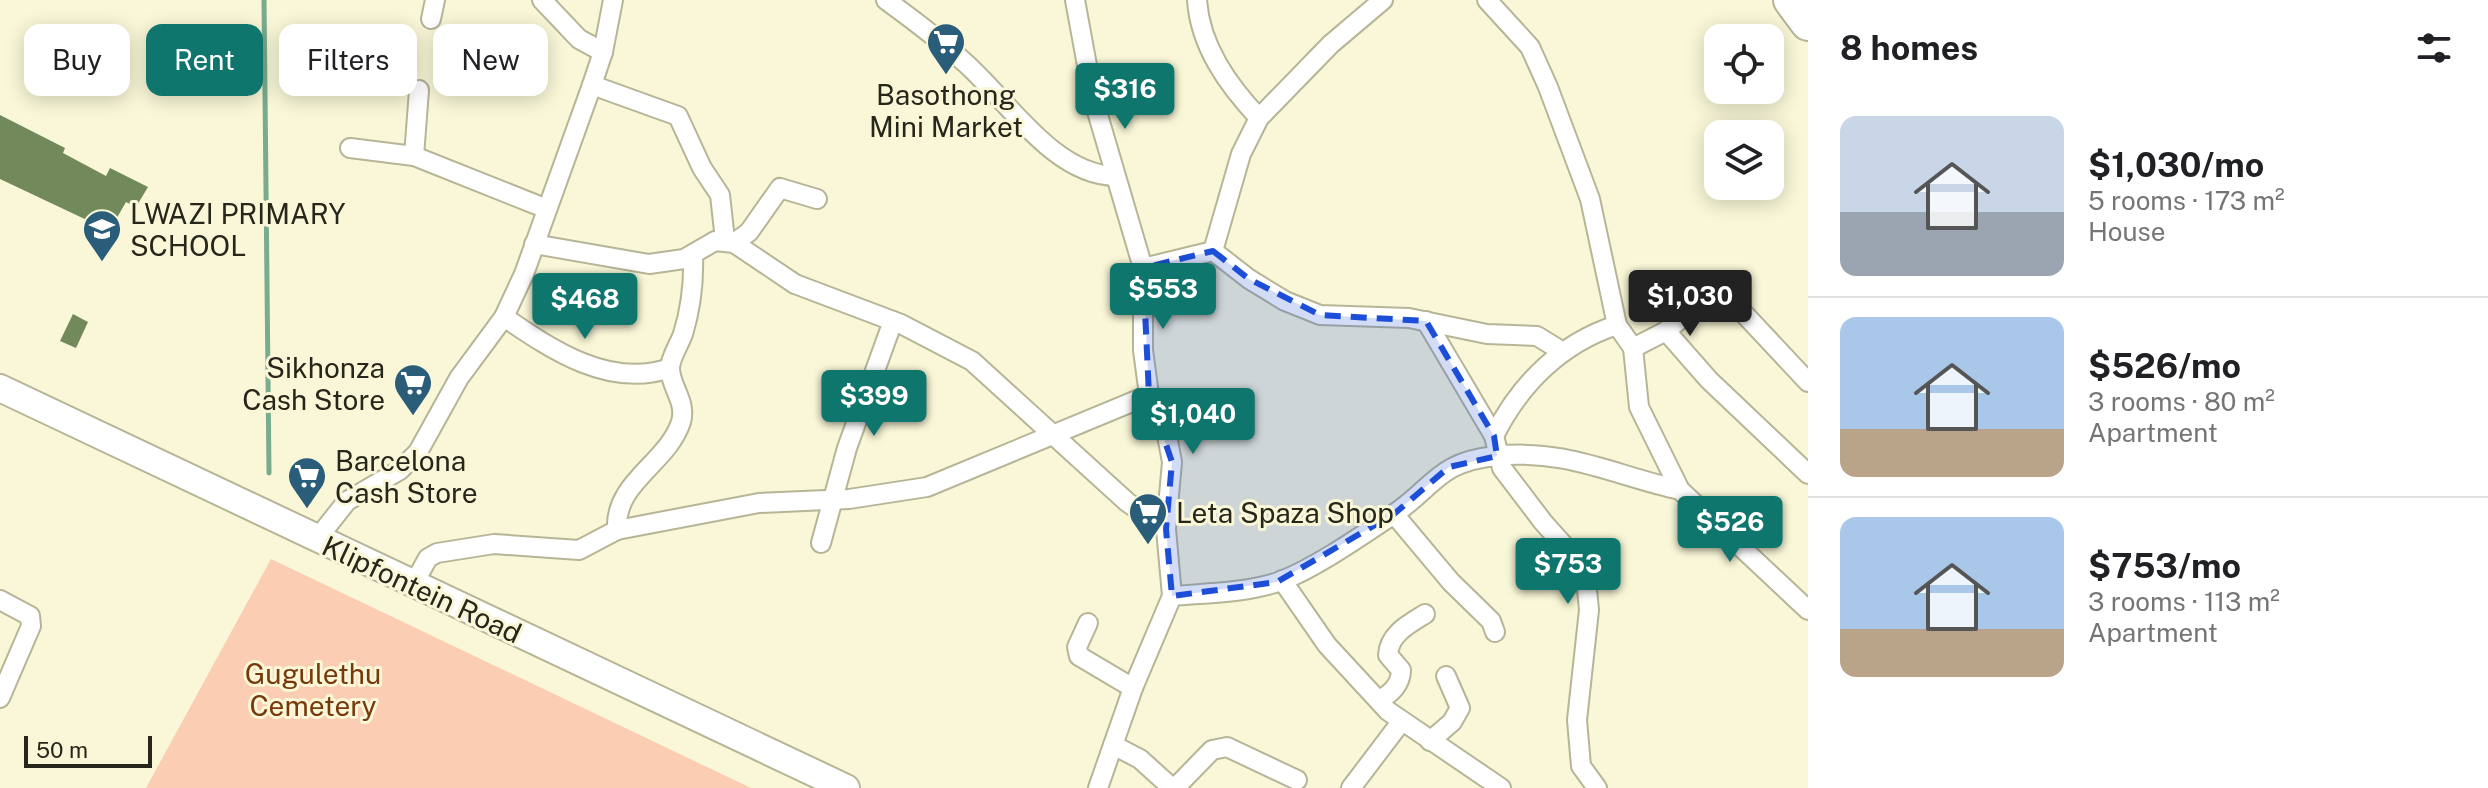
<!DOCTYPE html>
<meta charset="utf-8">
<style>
body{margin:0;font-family:"Public Sans",sans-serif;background:#f6f6f6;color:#202124;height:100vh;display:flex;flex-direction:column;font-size:30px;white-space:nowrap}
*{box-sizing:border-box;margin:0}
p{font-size:26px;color:#757577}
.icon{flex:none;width:44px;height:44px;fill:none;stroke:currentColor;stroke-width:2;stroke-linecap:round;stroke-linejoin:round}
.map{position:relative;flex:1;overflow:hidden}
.details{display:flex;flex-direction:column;background:#fff;width:680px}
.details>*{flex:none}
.banner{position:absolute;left:24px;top:24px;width:760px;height:72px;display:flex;gap:16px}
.tools{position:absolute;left:1704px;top:24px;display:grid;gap:16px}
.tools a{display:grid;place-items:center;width:80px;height:80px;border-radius:16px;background:#fff;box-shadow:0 4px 20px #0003;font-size:40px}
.scale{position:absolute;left:24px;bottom:20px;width:128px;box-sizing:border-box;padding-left:8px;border:4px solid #27261b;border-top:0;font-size:22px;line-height:28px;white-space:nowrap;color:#27261b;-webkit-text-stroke:6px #f9f7d7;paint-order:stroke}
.price{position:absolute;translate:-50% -68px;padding:0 18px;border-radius:8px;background:#0f766e;color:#fff;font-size:26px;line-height:52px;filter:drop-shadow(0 2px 4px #0008)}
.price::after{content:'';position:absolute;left:50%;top:48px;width:24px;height:18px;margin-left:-12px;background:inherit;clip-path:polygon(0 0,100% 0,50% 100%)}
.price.selected{background:#222;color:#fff}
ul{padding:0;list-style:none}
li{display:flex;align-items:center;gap:24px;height:200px;padding:0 32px}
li+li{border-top:2px solid #e0e0e0}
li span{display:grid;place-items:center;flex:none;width:224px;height:160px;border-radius:16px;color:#555}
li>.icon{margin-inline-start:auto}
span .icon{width:96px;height:96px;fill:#fffc;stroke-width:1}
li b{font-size:34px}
h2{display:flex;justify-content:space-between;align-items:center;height:96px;padding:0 32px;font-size:34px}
.pill{padding:0 28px;border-radius:16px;background:#fff;box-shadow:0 4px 20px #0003;font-size:28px;line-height:72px}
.pill.selected{background:#0f766e;color:#fff}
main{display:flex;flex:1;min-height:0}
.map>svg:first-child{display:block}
</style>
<main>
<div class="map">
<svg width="1808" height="788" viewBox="0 0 1808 788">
<rect width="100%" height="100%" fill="#f9f7d7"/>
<!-- green -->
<polygon fill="#fbcdb2" points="271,559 751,788 146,788"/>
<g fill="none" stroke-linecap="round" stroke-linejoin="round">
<!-- stream -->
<polyline stroke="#79ac8d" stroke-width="5" points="264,0 269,473"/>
</g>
<!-- building -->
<g fill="#72895c">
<polygon points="0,115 65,148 63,153 106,176 110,168 148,187 136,207 126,202 111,228 93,218 91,222 0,179"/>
<polygon points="73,314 88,322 76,348 60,341"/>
</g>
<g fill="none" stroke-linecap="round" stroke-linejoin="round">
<!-- minor casing -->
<g stroke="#b6b597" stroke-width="22">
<g id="minor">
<polyline points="542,0 579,39 603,52"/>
<path d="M886,0C912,19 939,39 963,61C1007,99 1053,175 1115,176"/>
<polyline points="1075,0 1093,98 1143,268 1143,350 1149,395 1166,430 1172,462 1166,529"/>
<path d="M1197,0C1200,46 1228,85 1259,118"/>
<polyline points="1487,0 1530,47 1548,87 1590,199 1617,325 1633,348 1639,407 1680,490 1808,610"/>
<polyline points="431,19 435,0"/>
<polyline points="592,85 678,116 702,168 720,195 725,240"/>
<polyline points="350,148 414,156 547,209"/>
<polyline points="414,156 419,90"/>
<polyline points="734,243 749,232 780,188 817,199"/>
<polyline points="534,244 649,264 684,259 715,241 734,243 795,284 901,324 972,361 1127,502 1166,529 1172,596 1133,688 1098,788"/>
<polyline points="1213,251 1249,279 1285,301 1320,315 1409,318 1487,334 1537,336 1563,352"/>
<polyline points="1213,251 1241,154 1259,118 1331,44 1383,0"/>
<polyline points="1143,268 1213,251"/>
<path d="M504,317C552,350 610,389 670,368"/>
<polyline points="1426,321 1494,436 1502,468 1543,522 1585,569 1589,610 1577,720 1581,766 1597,788"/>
<polyline points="1666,331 1709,380 1808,474"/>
<polyline points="1633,348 1666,331 1719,287 1808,382"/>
<path d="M1494,436C1520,384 1561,343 1617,325"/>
<polyline points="1394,514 1451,582 1491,621 1495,632"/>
<polyline points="617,530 759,503 849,499 927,487 1149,395"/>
<polyline points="317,539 347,501 400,470 418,452 459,378 504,317 524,274 592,85 603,52 613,0"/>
<polyline points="821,543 847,448 893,321"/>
<polyline points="1282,580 1327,645 1388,711 1501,788"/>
<path d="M413,585L428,558L437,553L494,544L579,550L617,530C614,482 667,464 681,422C687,401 670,387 670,368C670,358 680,343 683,334C691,308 694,281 693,254"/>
<path d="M1172,596C1207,593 1247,593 1281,581C1317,567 1364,534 1397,512C1436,484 1440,462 1495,456C1565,448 1616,476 1680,490"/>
<polyline points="0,600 30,616 31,626 0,698"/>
<polyline points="1088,623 1077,647 1079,656 1133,688"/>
<path d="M1379,700C1391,694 1401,684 1401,670L1388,655C1389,634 1409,624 1425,614"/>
<polyline points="1430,741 1452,722 1460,708 1446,676"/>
<polyline points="1113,745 1140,759 1172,788"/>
<polyline points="1175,788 1212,750 1227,747 1297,780"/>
<polyline points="1351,788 1401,722"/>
</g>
</g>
<!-- secondary casing -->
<g stroke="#b6b597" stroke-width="30">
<polyline id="secondary" points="0,388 846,788"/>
</g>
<!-- motorway casing -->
<g stroke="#b6b597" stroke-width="38">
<polyline id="motorway" points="1791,0 1808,23"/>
</g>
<!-- minor -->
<use href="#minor" stroke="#fff" stroke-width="18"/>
<!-- secondary -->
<use href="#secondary" stroke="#fff" stroke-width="26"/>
<!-- motorway -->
<use href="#motorway" stroke="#fff" stroke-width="34"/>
</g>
<!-- marked area -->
<path fill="#1d4ed8" fill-opacity="0.2" stroke="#1d4ed8" stroke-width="6" stroke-dasharray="16 10" stroke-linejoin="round" d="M1213,251L1249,279L1320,315L1426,321L1494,436L1497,456L1449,467L1394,514L1277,582L1172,596L1166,529L1172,462L1149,395L1143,268Z"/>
<!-- icons -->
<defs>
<g id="supermarket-pin" transform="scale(2)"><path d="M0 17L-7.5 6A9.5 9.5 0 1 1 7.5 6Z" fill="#2a5d7a" stroke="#f9f7d7"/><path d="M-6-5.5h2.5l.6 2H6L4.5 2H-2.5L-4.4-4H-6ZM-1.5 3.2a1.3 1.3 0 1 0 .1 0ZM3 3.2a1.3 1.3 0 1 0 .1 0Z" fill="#fff"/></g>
<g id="school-pin" transform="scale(2)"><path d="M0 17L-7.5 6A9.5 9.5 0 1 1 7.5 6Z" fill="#2a5d7a" stroke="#f9f7d7"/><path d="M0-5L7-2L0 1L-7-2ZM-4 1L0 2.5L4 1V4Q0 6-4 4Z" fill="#fff"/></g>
</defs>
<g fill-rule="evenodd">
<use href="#supermarket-pin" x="946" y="42"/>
<use href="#school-pin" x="102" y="229"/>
<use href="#supermarket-pin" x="413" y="383"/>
<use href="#supermarket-pin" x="307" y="476"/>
<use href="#supermarket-pin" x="1148" y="512"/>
</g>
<g text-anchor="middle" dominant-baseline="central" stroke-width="6" stroke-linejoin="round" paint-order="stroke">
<!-- poi labels -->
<g font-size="28" fill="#27261b" stroke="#f9f7d7" text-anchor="start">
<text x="946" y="94" text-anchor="middle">Basothong<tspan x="946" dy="32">Mini Market</tspan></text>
<text x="130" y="213">LWAZI PRIMARY<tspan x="130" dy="32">SCHOOL</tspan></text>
<text x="385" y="367" text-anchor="end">Sikhonza<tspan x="385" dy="32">Cash Store</tspan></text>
<text x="335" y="460">Barcelona<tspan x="335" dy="32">Cash Store</tspan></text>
<text x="1176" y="512">Leta Spaza Shop</text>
</g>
<!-- street labels -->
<g font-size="28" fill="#27261b" stroke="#f9f7d7">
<text transform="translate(422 589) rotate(25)">Klipfontein Road</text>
</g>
<!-- park labels -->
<g font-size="28" fill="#76390c" stroke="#f9f7d7">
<text x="313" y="673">Gugulethu<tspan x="313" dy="32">Cemetery</tspan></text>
</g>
</g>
</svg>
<div class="tools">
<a><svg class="icon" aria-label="locate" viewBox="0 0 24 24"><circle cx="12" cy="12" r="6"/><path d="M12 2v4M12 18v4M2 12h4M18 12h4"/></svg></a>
<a><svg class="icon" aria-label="layers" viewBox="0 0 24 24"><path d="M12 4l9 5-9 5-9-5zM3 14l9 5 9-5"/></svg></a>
</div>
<div class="scale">50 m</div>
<b class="price" style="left:1125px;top:131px">$316</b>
<b class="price" style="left:1163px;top:331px">$553</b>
<b class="price selected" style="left:1690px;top:338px">$1,030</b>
<b class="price" style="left:585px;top:341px">$468</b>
<b class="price" style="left:874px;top:438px">$399</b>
<b class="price" style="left:1193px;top:456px">$1,040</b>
<b class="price" style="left:1730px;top:564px">$526</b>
<b class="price" style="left:1568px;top:606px">$753</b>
<div class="banner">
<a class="pill">Buy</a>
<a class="pill selected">Rent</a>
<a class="pill">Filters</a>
<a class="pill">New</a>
</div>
</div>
<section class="details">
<h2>8 homes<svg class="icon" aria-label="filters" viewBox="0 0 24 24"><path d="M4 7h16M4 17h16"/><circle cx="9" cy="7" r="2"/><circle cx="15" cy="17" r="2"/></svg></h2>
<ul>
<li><span style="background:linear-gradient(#c9d6e8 60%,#9aa5b1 0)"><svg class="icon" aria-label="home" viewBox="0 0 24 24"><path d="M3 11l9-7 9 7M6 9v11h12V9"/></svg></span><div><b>$1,030/mo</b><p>5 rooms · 173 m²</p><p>House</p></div></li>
<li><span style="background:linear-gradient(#a9c7e8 70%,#b9a48a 0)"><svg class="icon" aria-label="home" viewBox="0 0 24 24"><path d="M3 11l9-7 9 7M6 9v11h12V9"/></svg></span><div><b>$526/mo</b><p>3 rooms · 80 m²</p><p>Apartment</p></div></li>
<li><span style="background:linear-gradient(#a9c7e8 70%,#b9a48a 0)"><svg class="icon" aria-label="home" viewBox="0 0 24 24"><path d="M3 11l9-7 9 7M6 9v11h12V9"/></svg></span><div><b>$753/mo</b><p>3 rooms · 113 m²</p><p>Apartment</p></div></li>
</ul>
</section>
</main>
